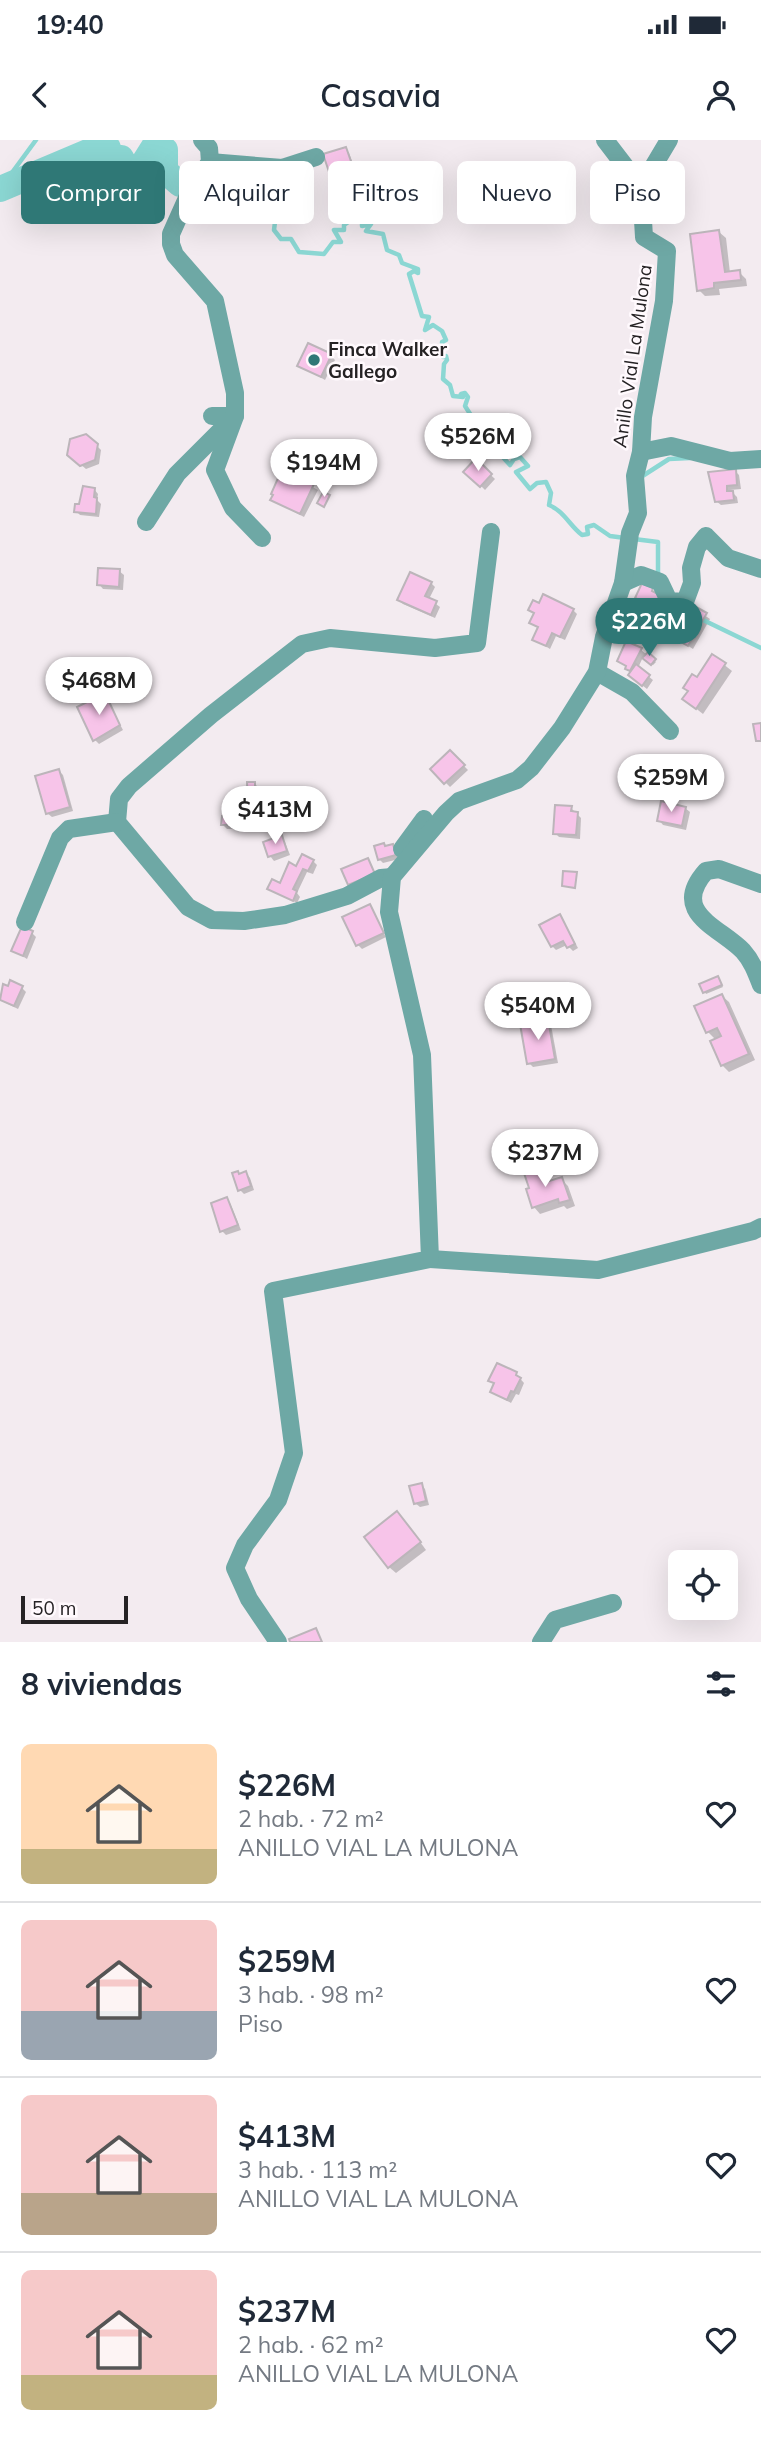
<!DOCTYPE html>
<html lang="es">
<meta charset="utf-8">
<style>
body{margin:0;font-family:Mulish,sans-serif;background:#f2f2f3;color:#1f2937;height:100vh;display:flex;flex-direction:column;font-size:26px;white-space:nowrap}
*{box-sizing:border-box;margin:0}
p{font-size:23px;color:#747a83}
.icon{flex:none;width:38px;height:38px;fill:none;stroke:currentColor;stroke-width:2;stroke-linecap:round;stroke-linejoin:round}
.map{position:relative;height:1502px;overflow:hidden}
.sheet{display:flex;flex-direction:column;background:#fff;flex:1}
.sheet>*{flex:none}
.banner{position:absolute;left:21px;top:21px;width:719px;height:63px;display:flex;gap:14px}
.tools{position:absolute;left:668px;top:1410px;display:grid;gap:14px}
.tools a{display:grid;place-items:center;width:70px;height:70px;border-radius:10px;background:#fff;box-shadow:0 7px 28px #0002;font-size:35px}
.scale{position:absolute;left:21px;bottom:18px;width:107px;box-sizing:border-box;padding-left:7px;border:4px solid #252224;border-top:0;font-size:19px;line-height:24px;white-space:nowrap;color:#252224;-webkit-text-stroke:5px #fff9fd;paint-order:stroke}
.price{position:absolute;translate:-50% -60px;padding:0 16px;border-radius:24px;background:#fff;color:#222;font-size:23px;line-height:46px;filter:drop-shadow(0 2px 4px #0008)}
.price::after{content:'';position:absolute;left:50%;top:42px;width:21px;height:16px;margin-left:-10px;background:inherit;clip-path:polygon(0 0,100% 0,50% 100%)}
.price.current{background:#2f7876;color:#fff}
ul{padding:0;list-style:none}
li{display:flex;align-items:center;gap:21px;height:175px;padding:0 21px}
li+li{border-top:2px solid #e0e1e3}
li span{display:grid;place-items:center;flex:none;width:196px;height:140px;border-radius:10px;color:#555}
li>.icon{margin-inline-start:auto}
span .icon{width:84px;height:84px;fill:#fffc;stroke-width:1}
li b{font-size:30px}
h2{display:flex;justify-content:space-between;align-items:center;height:84px;padding:0 21px;font-size:30px}
.pill{padding:0 24px;border-radius:10px;background:#fff;box-shadow:0 7px 28px #0002;font-size:24px;line-height:63px}
.pill.current{background:#2f7876;color:#fff}
.status{display:flex;justify-content:space-between;align-items:center;height:49px;padding:0 35px;background:#fff;direction:ltr}
.status svg{height:19px;fill:currentColor}
header{display:flex;justify-content:space-between;align-items:center;height:91px;padding:0 21px;background:#fff;font-size:32px;font-weight:600}
.map>svg:first-child{display:block}
</style>
<div class="status"><b>19:40</b><svg viewBox="0 0 49 12"><path d="M0 12V9h3v3zM5 12V6h3v6zM10 12V3h3v9zM15 12V0h3v12zM26 1h20v11H26zM47 4h2v5h-2z"/></svg></div>
<header><svg class="icon" aria-label="back" viewBox="0 0 24 24"><path d="M15 5l-7 7 7 7"/></svg>Casavia<svg class="icon" aria-label="person" viewBox="0 0 24 24"><circle cx="12" cy="8" r="4"/><path d="M4 21q1-7 8-7t8 7"/></svg></header>
<div class="map">
<svg width="761" height="1502" viewBox="0 0 761 1502">
<rect width="100%" height="100%" fill="#f3ebf0"/>
<!-- shadow -->
<g fill="#0003">
<polygon points="345,9 349,13 358,37 338,44 334,40"/>
<polygon points="719,92 726,98 730,133 739,132 746,139 747,146 719,149 720,155 705,156 699,150"/>
<polygon points="331,216 335,220 325,240 299,225"/>
<polygon points="97,306 101,310 99,324 86,329 74,319"/>
<polygon points="476,321 495,339 485,350 466,331"/>
<polygon points="283,331 318,350 304,377 272,360"/>
<polygon points="735,331 739,335 741,349 730,350 737,357 738,363 721,365 716,361"/>
<polygon points="94,349 98,354 97,360 101,364 99,377 80,375 76,371"/>
<polygon points="119,431 124,435 123,450 103,449 99,444"/>
<polygon points="431,443 435,447 429,459 440,467 435,478 403,464 399,460"/>
<polygon points="652,450 663,461 659,470 637,457"/>
<polygon points="688,464 710,479 693,509 670,494"/>
<polygon points="530,470 573,470 577,474 565,500 556,496 550,509 534,499 539,488 532,483 535,475"/>
<polygon points="641,510 656,522 653,525 643,517 638,528 653,540 647,549 634,539 627,527 619,521"/>
<polygon points="713,516 732,531 703,574 684,559"/>
<polygon points="104,555 123,590 99,604 95,600"/>
<polygon points="450,612 468,630 450,647 432,629"/>
<polygon points="59,631 63,635 73,671 52,677 47,673"/>
<polygon points="254,643 264,653 266,688 227,689 223,685 250,675"/>
<polygon points="571,668 581,678 580,699 559,697 555,693"/>
<polygon points="685,668 690,672 686,690 663,685 659,680"/>
<polygon points="281,697 285,702 290,715 274,721 270,716"/>
<polygon points="386,708 397,710 399,719 383,723 379,719"/>
<polygon points="313,721 317,725 313,734 307,732 297,753 300,757 297,763 269,748 280,745"/>
<polygon points="369,766 386,797 362,809 358,805"/>
<polygon points="560,776 578,808 573,811 567,805 556,810 552,806"/>
<polygon points="32,793 36,797 27,819 13,810"/>
<polygon points="719,839 723,847 706,854 705,852"/>
<polygon points="4,846 22,848 26,852 18,869 0,860"/>
<polygon points="512,854 518,862 524,859 531,870 514,877 510,873"/>
<polygon points="722,856 729,862 755,920 729,932 722,925 716,900 708,892"/>
<polygon points="547,881 551,885 558,923 533,927 529,923"/>
<polygon points="541,1029 547,1036 550,1043 561,1039 568,1046 575,1066 567,1069 564,1066 540,1074 534,1067"/>
<polygon points="246,1033 250,1038 254,1050 244,1054 240,1050 240,1035"/>
<polygon points="226,1059 230,1063 241,1090 226,1095 222,1091 213,1064"/>
<polygon points="516,1234 524,1243 519,1255 516,1254 511,1263 492,1252 495,1245 491,1241"/>
<polygon points="421,1345 425,1349 429,1365 420,1367 415,1363"/>
<polygon points="404,1380 426,1410 396,1433 389,1427"/>
</g>
<g fill="none" stroke-linecap="round" stroke-linejoin="round">
<!-- stream -->
<g stroke="#8bd7d3" stroke-width="4.5">
<path d="M213,42L222,37L227,48L225,65L249,58H272L277,66L274,90L281,99H291L299,112L324,114L333,102H341L334,90H344V85L362,73V86L371,84L366,91L383,94L387,110L399,115L402,123L418,129V133L414,131L409,134L422,176L429,177L425,190L433,185L442,191L446,200L442,202L443,217L446,216L447,220L444,224L443,239L450,245L453,256L463,257L461,254L465,253L468,257L465,266L474,280L501,294L499,313L510,325L514,319L520,317L528,326L516,332L530,349L537,343L546,342L551,353L549,365C565,372 569,385 582,395L588,394L587,387L594,385L610,396L625,398"/>
<polyline points="0,49 36,0"/>
<polyline points="641,337 669,319 690,318"/>
<polyline points="634,399 658,402 658,435"/>
<polyline points="699,478 761,508"/>
</g>
<!-- river -->
<polyline stroke="#8bd7d3" stroke-width="26" points="0,49 102,6 108,8 104,20 121,18 128,31 140,29 155,5 165,10 165,31 180,44 200,35"/>
</g>
<!-- building -->
<g fill="#f7c4e9" stroke="#bcb5ba" stroke-width="2">
<polygon points="346,7 355,33 332,41 323,14"/>
<polygon points="719,90 725,132 740,130 741,140 714,143 714,148 697,151 690,94"/>
<polygon points="308,203 332,214 321,237 297,226"/>
<polygon points="86,294 98,304 95,320 80,326 67,315 70,299"/>
<polygon points="476,318 492,334 480,347 463,332"/>
<polygon points="282,329 314,344 300,374 270,360 273,355 271,354"/>
<polygon points="736,329 737,345 727,346 727,351 733,351 734,360 715,362 708,332"/>
<polygon points="83,346 95,348 94,357 97,358 96,374 74,372 75,364 79,364"/>
<polygon points="323,352 330,355 324,367 317,363"/>
<polygon points="98,428 120,429 119,447 97,445"/>
<polygon points="410,432 432,442 425,456 437,461 431,475 397,460"/>
<polygon points="642,443 653,448 652,451 660,455 655,467 635,458"/>
<polygon points="543,454 574,469 560,497 552,493 546,506 532,500 538,487 529,483 534,473 528,470 533,460 539,463"/>
<polygon points="687,462 707,473 688,506 668,495"/>
<polygon points="626,501 642,508 630,531 625,529 626,526 617,521"/>
<polygon points="648,512 656,519 651,525 642,518"/>
<polygon points="712,514 726,523 696,569 682,559 688,551 683,548 692,534 697,537"/>
<polygon points="636,524 650,535 642,546 628,535"/>
<polygon points="105,553 120,585 93,601 77,567"/>
<polygon points="761,583 761,601 756,601 753,584"/>
<polygon points="450,610 465,625 444,644 430,629"/>
<polygon points="59,629 70,667 46,674 35,636"/>
<polygon points="247,642 255,642 255,647 261,647 262,684 221,685 222,676 248,674"/>
<polygon points="661,661 686,667 682,686 657,681"/>
<polygon points="555,665 572,666 571,671 578,672 576,695 553,694"/>
<polygon points="282,695 287,711 268,717 263,702"/>
<polygon points="384,703 385,706 393,704 396,715 378,720 374,706"/>
<polygon points="302,714 314,720 308,731 303,729 293,749 297,751 293,761 267,749 272,739 280,743 289,722 296,726"/>
<polygon points="368,718 375,734 348,745 341,729"/>
<polygon points="563,731 577,732 575,748 562,746"/>
<polygon points="370,764 384,793 356,806 342,777"/>
<polygon points="560,774 575,804 567,808 563,801 551,807 539,785"/>
<polygon points="22,786 33,791 23,816 11,811"/>
<polygon points="718,836 722,845 703,853 699,844"/>
<polygon points="10,840 23,846 14,866 0,860 3,844 8,846"/>
<polygon points="513,852 516,860 524,857 528,866 508,874 501,857"/>
<polygon points="722,854 749,914 721,926 710,901 721,896 717,888 706,893 694,866"/>
<polygon points="548,879 555,919 527,924 520,884"/>
<polygon points="541,1027 546,1042 562,1037 570,1060 559,1063 558,1059 532,1068 526,1049 529,1048 524,1033"/>
<polygon points="238,1031 239,1034 246,1031 251,1046 238,1051 232,1033"/>
<polygon points="227,1057 238,1085 220,1092 211,1063"/>
<polygon points="497,1223 517,1232 516,1235 521,1238 514,1252 511,1251 507,1260 490,1252 494,1243 488,1241"/>
<polygon points="422,1343 426,1361 414,1364 409,1346"/>
<polygon points="397,1371 421,1402 388,1428 364,1397"/>
<polygon points="316,1488 322,1502 290,1502 289,1499"/>
</g>
<g fill="none" stroke-linecap="round" stroke-linejoin="round">
<!-- minor -->
<g stroke="#6ea8a5" stroke-width="18">
<polyline points="210,22 282,28 316,17"/>
<polyline points="641,47 669,0"/>
<polyline points="212,276 235,276 215,330 233,368 262,398"/>
<polyline points="641,312 671,306 730,321 761,319"/>
<polyline points="146,382 177,334 235,276 235,253 215,161 175,115 171,104 171,94 192,47 210,22 209,8 202,0"/>
<polyline points="623,443 641,435 660,442 669,461 685,462 692,443 691,428 697,407 706,396 728,418 761,429"/>
<polyline points="597,532 632,552 670,591"/>
<polyline points="402,709 424,679"/>
<polyline points="392,737 381,738 347,756 285,775 244,781 212,780 188,767 117,682 119,659 129,646 211,575 302,504 330,498 435,508 477,503 491,392"/>
<path d="M761,744L719,729L706,731C669,773 720,787 743,811C752,821 756,832 761,845"/>
<polyline points="25,782 60,698 69,689 117,682"/>
<polyline points="430,1119 598,1130 753,1091 761,1087"/>
<polyline points="278,1502 249,1459 235,1428 245,1405 278,1360 294,1313 273,1151 430,1119 422,915 389,772 392,737 446,673 459,661 517,640 531,628 562,588 597,532 604,497 623,443 630,393 638,373 635,336 641,312 643,277 664,161 667,111 644,97 641,47 605,0"/>
<polyline points="541,1502 555,1480 613,1463"/>
</g>
</g>
<!-- markers -->
<circle fill="#2f7876" stroke="#fff9fd" stroke-width="2.5" cx="314" cy="220" r="7"/>
<g text-anchor="middle" dominant-baseline="central" stroke-width="5" stroke-linejoin="round" paint-order="stroke">
<!-- poi labels -->
<g font-size="19" font-weight="bold" fill="#252224" stroke="#fff9fd" text-anchor="start">
<text x="328" y="209">Finca Walker<tspan x="328" dy="22">Gallego</tspan></text>
</g>
<!-- street labels -->
<g font-size="19" fill="#252224" stroke="#fff9fd">
<text transform="translate(632 216) rotate(-82)">Anillo Vial La Mulona</text>
</g>
</g>
</svg>
<div class="tools">
<a><svg class="icon" aria-label="locate" viewBox="0 0 24 24"><circle cx="12" cy="12" r="6"/><path d="M12 2v4M12 18v4M2 12h4M18 12h4"/></svg></a>
</div>
<div class="scale">50 m</div>
<b class="price" style="left:478px;top:333px">$526M</b>
<b class="price" style="left:324px;top:359px">$194M</b>
<b class="price current" style="left:649px;top:518px">$226M</b>
<b class="price" style="left:99px;top:577px">$468M</b>
<b class="price" style="left:671px;top:674px">$259M</b>
<b class="price" style="left:275px;top:706px">$413M</b>
<b class="price" style="left:538px;top:902px">$540M</b>
<b class="price" style="left:545px;top:1049px">$237M</b>
<div class="banner">
<a class="pill current">Comprar</a>
<a class="pill">Alquilar</a>
<a class="pill">Filtros</a>
<a class="pill">Nuevo</a>
<a class="pill">Piso</a>
</div>
</div>
<section class="sheet">
<h2>8 viviendas<svg class="icon" aria-label="filters" viewBox="0 0 24 24"><path d="M4 7h16M4 17h16"/><circle cx="9" cy="7" r="2"/><circle cx="15" cy="17" r="2"/></svg></h2>
<ul>
<li><span style="background:linear-gradient(#ffd9b3 75%,#c2b280 0)"><svg class="icon" aria-label="home" viewBox="0 0 24 24"><path d="M3 11l9-7 9 7M6 9v11h12V9"/></svg></span><div><b>$226M</b><p>2 hab. · 72 m²</p><p>ANILLO VIAL LA MULONA</p></div><svg class="icon" aria-label="heart" viewBox="0 0 24 24"><path d="M12 20l-8-8c-3-5 5-10 8-4 3-6 11-1 8 4z"/></svg></li>
<li><span style="background:linear-gradient(#f6c9c9 65%,#9aa5b1 0)"><svg class="icon" aria-label="home" viewBox="0 0 24 24"><path d="M3 11l9-7 9 7M6 9v11h12V9"/></svg></span><div><b>$259M</b><p>3 hab. · 98 m²</p><p>Piso</p></div><svg class="icon" aria-label="heart" viewBox="0 0 24 24"><path d="M12 20l-8-8c-3-5 5-10 8-4 3-6 11-1 8 4z"/></svg></li>
<li><span style="background:linear-gradient(#f6c9c9 70%,#b9a48a 0)"><svg class="icon" aria-label="home" viewBox="0 0 24 24"><path d="M3 11l9-7 9 7M6 9v11h12V9"/></svg></span><div><b>$413M</b><p>3 hab. · 113 m²</p><p>ANILLO VIAL LA MULONA</p></div><svg class="icon" aria-label="heart" viewBox="0 0 24 24"><path d="M12 20l-8-8c-3-5 5-10 8-4 3-6 11-1 8 4z"/></svg></li>
<li><span style="background:linear-gradient(#f6c9c9 75%,#c2b280 0)"><svg class="icon" aria-label="home" viewBox="0 0 24 24"><path d="M3 11l9-7 9 7M6 9v11h12V9"/></svg></span><div><b>$237M</b><p>2 hab. · 62 m²</p><p>ANILLO VIAL LA MULONA</p></div><svg class="icon" aria-label="heart" viewBox="0 0 24 24"><path d="M12 20l-8-8c-3-5 5-10 8-4 3-6 11-1 8 4z"/></svg></li>
</ul>
</section>
